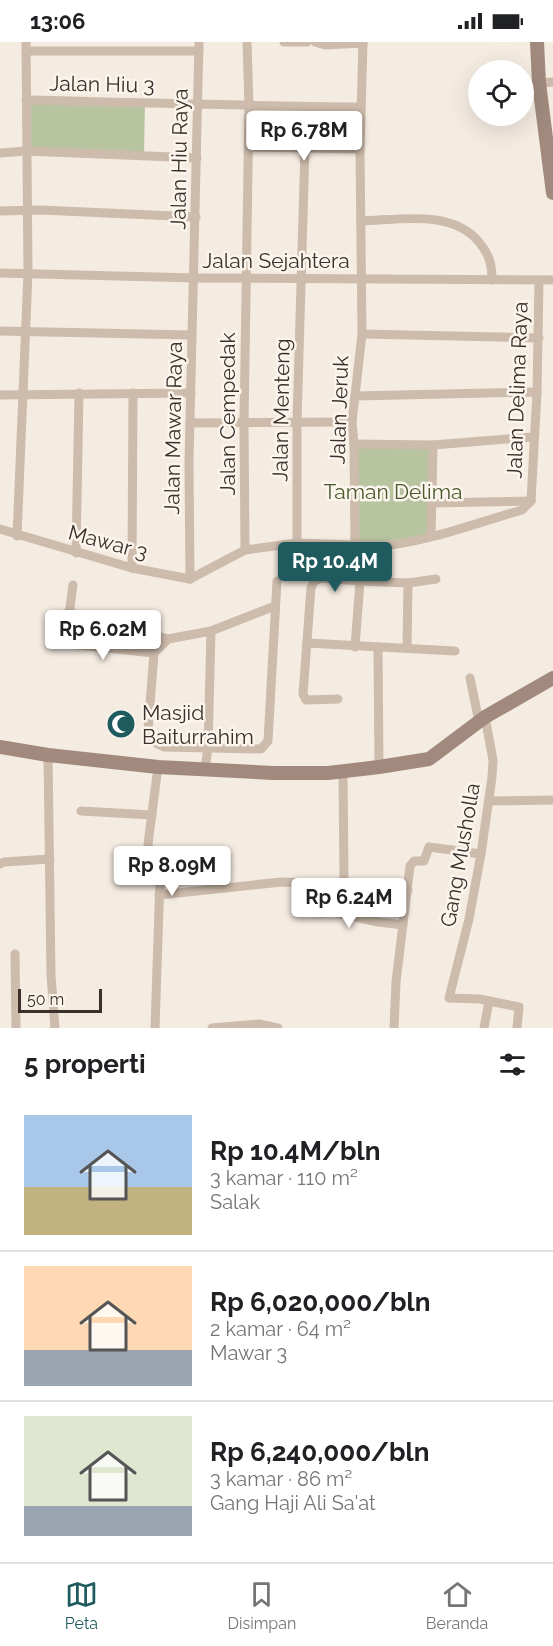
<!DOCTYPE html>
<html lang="id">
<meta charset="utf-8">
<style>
body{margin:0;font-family:Raleway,sans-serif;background:#f6f6f6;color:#202124;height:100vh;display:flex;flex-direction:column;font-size:22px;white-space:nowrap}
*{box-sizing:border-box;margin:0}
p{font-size:20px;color:#757577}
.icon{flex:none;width:33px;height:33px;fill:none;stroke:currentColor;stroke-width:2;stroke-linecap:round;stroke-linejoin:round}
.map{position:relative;height:986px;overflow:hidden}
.sheet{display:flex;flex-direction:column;background:#fff;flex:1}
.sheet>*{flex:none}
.fabs{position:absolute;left:468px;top:18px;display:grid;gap:12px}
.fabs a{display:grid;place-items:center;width:66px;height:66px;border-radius:50%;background:#fff;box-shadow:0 6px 24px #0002;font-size:30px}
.scale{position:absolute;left:18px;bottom:15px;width:84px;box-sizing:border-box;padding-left:6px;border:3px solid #3b302b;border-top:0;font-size:16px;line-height:21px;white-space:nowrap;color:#3b302b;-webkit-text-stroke:4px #fbf5ee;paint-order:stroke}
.price{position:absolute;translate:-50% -51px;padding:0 14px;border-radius:6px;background:#fff;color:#222;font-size:20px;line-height:39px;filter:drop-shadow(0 2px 3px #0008)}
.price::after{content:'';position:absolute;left:50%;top:36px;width:18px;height:14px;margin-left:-9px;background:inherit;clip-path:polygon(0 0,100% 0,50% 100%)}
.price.current{background:#1f5a5e;color:#fff}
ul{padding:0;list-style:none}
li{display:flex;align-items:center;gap:18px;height:150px;padding:0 24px}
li+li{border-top:2px solid #e0e0e0}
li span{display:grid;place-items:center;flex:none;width:168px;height:120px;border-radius:0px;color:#555}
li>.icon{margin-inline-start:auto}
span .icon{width:72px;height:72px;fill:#fffc;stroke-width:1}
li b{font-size:26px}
h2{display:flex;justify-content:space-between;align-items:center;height:72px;padding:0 24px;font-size:26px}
.status{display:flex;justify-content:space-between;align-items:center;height:42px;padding:0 30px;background:#fff;direction:ltr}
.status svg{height:16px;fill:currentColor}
.dock{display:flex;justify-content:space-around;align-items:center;height:84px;border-top:2px solid #e0e0e0;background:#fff;font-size:16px;color:#757577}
.dock a{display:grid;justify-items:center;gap:3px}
.dock .current{color:#1f5a5e}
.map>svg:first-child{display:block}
</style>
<div class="status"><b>13:06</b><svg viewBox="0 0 49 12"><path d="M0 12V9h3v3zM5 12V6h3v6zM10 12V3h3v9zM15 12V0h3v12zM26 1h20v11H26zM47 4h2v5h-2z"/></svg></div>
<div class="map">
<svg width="553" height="986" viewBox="0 0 553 986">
<rect width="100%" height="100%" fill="#f4ebe1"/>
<!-- green -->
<g fill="#b8c4a0">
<polygon points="26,58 145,61 144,113 26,109"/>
<polygon points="354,402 433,403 431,494 355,503"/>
</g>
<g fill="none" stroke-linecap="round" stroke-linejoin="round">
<!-- street -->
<g stroke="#cdbbac" stroke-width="9">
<polyline points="284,0 307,0"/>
<polyline points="315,0 325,3 363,1"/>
<polyline points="26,9 199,9"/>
<polyline points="539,41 553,40"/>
<path d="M26,58C138,61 249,64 361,65"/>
<polyline points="249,105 360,107"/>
<polyline points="0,111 26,109 197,116"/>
<polyline points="0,169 41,168 196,175"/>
<path d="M361,179C399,178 452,167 479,200C489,212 492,222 492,238"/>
<polyline points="0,231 195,236 553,238"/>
<polyline points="0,289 191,293"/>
<polyline points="362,292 539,296"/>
<polyline points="0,353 191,351"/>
<polyline points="355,354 537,350"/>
<polyline points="190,381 352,380"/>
<polyline points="354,402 433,403 533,395"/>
<polyline points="531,459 537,350 539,238"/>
<polyline points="431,461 531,459"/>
<polyline points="0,487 132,526 190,537"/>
<polyline points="17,494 28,231 26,0"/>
<polyline points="431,494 433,403"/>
<polyline points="297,501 297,380 305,106"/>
<polyline points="355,503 354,402 352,380 362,292 360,107 363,0"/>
<polyline points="245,508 244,381 249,64 247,0"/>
<polyline points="76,511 79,351"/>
<polyline points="132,526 133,351"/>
<polyline points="190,537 189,420 199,0"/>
<path d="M190,537L245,508L297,501L383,504C430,499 476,481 522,468L531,459"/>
<polyline points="360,539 408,541 407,606"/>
<polyline points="408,541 436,537"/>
<polyline points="73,543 66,595 69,602 154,611"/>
<polyline points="68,570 168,597 211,589 275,564"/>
<polyline points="168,597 154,611 148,688 152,699 164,705 261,707 268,699 277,539"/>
<polyline points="307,601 455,609"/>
<polyline points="378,605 379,725"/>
<polyline points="470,636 479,680"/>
<polyline points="338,657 306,658 303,652 311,546 314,539 321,536 360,539 355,605"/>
<polyline points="48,713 51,933 55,986"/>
<polyline points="205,727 208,705 211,589"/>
<polyline points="343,729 344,841"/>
<polyline points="489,759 553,758"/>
<polyline points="81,769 152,773"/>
<polyline points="0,822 4,820 50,817"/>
<polyline points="159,853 281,840 395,844 408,848"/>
<polyline points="298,869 323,871 328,869 378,880 403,883"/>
<polyline points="15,912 16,986"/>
<polyline points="489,959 519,965 517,986"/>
<path d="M155,986L160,837C159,824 150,815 148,802L158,725"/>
<polyline points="212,986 259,982 278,986"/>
<polyline points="394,986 396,940 410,824 414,819 424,819 429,805 481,812"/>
<polyline points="484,986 489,959 480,957 449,956 469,877 481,812 492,735 493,718 485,675"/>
</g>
<!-- secondary -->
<g stroke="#a18a7d" stroke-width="14">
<polyline points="537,0 539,41 553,151"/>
<polyline points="0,705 48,713 158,725 273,731 328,731 379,725 429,717 485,675 553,636"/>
</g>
</g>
<!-- icons -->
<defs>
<g id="mosque-disc" transform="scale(1.5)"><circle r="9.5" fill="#1f5a5e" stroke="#fbf5ee"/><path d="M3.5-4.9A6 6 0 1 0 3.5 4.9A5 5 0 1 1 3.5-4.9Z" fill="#fff"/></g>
</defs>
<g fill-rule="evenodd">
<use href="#mosque-disc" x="121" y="682"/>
</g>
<g text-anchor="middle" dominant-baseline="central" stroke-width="5" stroke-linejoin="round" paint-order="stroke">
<!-- street labels -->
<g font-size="21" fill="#3b302b" stroke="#fbf5ee">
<text transform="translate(102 42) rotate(1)">Jalan Hiu 3</text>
<text transform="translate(179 117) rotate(-89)">Jalan Hiu Raya</text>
<text x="276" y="218">Jalan Sejahtera</text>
<text transform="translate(517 348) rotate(-88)">Jalan Delima Raya</text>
<text transform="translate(281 368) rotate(-89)">Jalan Menteng</text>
<text transform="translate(339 368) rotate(-88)">Jalan Jeruk</text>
<text transform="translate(227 372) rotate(-90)">Jalan Cempedak</text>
<text transform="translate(173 386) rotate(-89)">Jalan Mawar Raya</text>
<text transform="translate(108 500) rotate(15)">Mawar 3</text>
<text transform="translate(460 813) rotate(-80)">Gang Musholla</text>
</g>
<!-- park labels -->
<g font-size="21" fill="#4a5a2e" stroke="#fbf5ee">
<text x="393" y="449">Taman Delima</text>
</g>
<!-- poi labels -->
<g font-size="21" fill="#3b302b" stroke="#fbf5ee" text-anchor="start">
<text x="142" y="670">Masjid<tspan x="142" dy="24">Baiturrahim</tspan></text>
</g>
</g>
</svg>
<div class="fabs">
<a><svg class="icon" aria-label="locate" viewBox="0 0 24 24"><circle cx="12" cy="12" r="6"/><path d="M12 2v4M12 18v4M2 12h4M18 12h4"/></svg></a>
</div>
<div class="scale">50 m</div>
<b class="price" style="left:304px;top:120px">Rp 6.78M</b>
<b class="price current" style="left:335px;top:551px">Rp 10.4M</b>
<b class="price" style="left:103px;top:619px">Rp 6.02M</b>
<b class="price" style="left:172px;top:855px">Rp 8.09M</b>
<b class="price" style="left:349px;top:887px">Rp 6.24M</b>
</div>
<section class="sheet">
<h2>5 properti<svg class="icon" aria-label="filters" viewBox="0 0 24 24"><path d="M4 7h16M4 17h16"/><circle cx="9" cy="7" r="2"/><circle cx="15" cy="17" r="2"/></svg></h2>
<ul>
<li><span style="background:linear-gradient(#a9c7e8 60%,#c2b280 0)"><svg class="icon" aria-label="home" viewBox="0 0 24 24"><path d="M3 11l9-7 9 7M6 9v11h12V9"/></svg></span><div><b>Rp 10.4M/bln</b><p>3 kamar · 110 m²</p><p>Salak</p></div></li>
<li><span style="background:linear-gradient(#ffd9b3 70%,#9aa5b1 0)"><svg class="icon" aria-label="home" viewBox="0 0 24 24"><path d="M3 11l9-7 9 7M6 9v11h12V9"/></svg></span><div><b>Rp 6,020,000/bln</b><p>2 kamar · 64 m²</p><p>Mawar 3</p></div></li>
<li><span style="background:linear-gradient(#dfe7d0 75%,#9aa5b1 0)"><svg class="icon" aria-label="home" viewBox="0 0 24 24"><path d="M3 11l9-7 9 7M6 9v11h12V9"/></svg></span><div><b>Rp 6,240,000/bln</b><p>3 kamar · 86 m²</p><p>Gang Haji Ali Sa'at</p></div></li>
</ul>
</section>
<nav class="dock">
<a class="current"><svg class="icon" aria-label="map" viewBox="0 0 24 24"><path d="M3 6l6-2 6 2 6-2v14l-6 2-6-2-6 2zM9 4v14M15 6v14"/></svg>Peta</a>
<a><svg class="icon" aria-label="saved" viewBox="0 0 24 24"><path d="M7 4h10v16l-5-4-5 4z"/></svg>Disimpan</a>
<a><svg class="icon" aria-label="home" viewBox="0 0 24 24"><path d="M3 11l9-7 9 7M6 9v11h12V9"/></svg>Beranda</a>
</nav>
